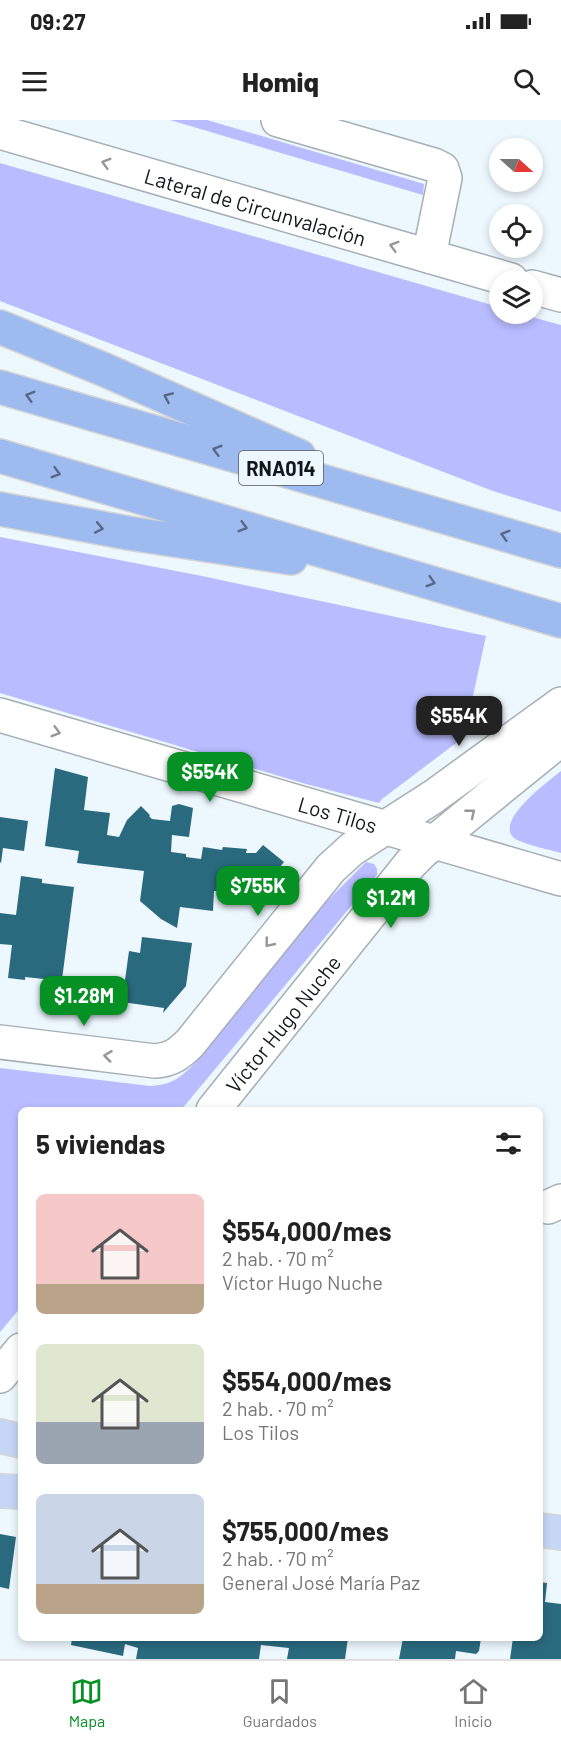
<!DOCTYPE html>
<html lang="es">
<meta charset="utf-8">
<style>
body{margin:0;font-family:Barlow,sans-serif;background:#f6f6f6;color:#222;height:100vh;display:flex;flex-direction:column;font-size:22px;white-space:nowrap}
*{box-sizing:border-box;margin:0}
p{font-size:20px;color:#767676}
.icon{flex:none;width:33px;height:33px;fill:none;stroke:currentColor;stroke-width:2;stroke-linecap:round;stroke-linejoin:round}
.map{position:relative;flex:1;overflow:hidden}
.drawer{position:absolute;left:18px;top:987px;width:525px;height:534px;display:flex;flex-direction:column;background:#fff;border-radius:9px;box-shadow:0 3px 9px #0003}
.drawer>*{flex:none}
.needle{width:39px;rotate:111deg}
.fabs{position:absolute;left:489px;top:18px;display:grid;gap:12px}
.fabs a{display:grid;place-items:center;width:54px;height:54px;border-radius:50%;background:#fff;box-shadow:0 3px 9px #0003;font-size:30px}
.price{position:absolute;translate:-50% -51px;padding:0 14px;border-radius:12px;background:#059123;color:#fff;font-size:20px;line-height:39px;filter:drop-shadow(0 2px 3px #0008)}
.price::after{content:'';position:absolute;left:50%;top:36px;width:18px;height:14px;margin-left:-9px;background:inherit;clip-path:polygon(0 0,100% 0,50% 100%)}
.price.selected{background:#222;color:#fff}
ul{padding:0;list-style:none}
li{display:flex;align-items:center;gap:18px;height:150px;padding:0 18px}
li span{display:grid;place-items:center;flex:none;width:168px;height:120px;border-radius:9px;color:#555}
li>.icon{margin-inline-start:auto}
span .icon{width:72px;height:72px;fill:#fffc;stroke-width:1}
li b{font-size:26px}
h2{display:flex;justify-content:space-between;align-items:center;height:72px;padding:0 18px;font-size:26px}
.status{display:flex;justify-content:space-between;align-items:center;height:42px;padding:0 30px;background:#fff;direction:ltr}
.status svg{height:16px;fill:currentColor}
header{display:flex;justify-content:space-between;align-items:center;height:78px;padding:0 18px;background:#fff;font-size:27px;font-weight:800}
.menu{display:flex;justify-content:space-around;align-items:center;height:84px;border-top:2px solid #e0e0e0;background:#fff;font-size:16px;color:#767676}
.menu a{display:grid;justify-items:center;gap:3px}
.menu .selected{color:#059123}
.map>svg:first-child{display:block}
</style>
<div class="status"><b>09:27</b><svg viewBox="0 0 49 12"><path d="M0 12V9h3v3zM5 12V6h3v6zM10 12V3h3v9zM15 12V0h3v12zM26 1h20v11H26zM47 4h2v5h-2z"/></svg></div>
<header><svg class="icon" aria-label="menu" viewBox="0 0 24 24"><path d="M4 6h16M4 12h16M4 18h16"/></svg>Homiq<svg class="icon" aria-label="search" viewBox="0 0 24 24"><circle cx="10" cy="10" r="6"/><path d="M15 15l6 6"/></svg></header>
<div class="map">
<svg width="561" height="1539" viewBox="0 0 561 1539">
<rect width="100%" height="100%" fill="#edf7fe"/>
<!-- green -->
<g fill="#b9bcff">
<polygon points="170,0 207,0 424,64 423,75"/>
<polygon points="0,43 499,187 500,194 521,194 561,205 561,392 493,371 0,181"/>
<polygon points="0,417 202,456 486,516 464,617 382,679 379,683 306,664 0,573"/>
<path d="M561,651V733C551,730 518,723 513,717C496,699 549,661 561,651Z"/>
<path d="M366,742L374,744L377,749V755L181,990H21V1187L0,1212V948L150,966C172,965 180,958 195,943L313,795Z"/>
</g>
<!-- building -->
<g fill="#2a6a7f">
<polygon points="55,648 88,657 84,690 110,693 107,715 119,717 127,700 141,686 150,695 149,696 152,699 170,701 172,686 179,684 193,688 189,717 172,715 171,732 186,734 186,737 201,739 203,727 222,730 223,727 247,729 246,733 256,733 263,725 284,742 264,767 250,756 244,755 229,772 214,771 213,791 180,787 177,808 161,799 140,781 144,751 77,743 79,731 45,726"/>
<polygon points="0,697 28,701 24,731 3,728 1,743 0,742"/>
<polygon points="21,756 42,759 42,763 74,767 60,875 43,872 44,859 25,857 25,860 8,858 12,825 0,824 0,793 16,795"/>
<polygon points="142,817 192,823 186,866 163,893 164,888 122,882 129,831 140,833"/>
<polygon points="0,1414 16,1417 9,1469 0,1467"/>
<polygon points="540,1462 547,1463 545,1482 561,1484 561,1539 510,1539 513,1518 540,1518"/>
<polygon points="72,1518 348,1518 345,1539 287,1539 289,1528 261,1525 259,1539 136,1539 138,1528 125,1524 123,1536 71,1525"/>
<polygon points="403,1518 481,1518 479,1531 476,1534 456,1531 455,1539 399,1539"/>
</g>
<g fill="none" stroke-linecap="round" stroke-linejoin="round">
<!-- minor casing -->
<g stroke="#a6afb6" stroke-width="36">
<g id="minor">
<polyline points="278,0 434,45 442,49 445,58 429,136"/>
<path id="s1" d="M0,12L511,160"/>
<polyline points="532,167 561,175"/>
<path id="s2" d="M0,595L561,759"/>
<path d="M0,922L155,941C171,940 179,934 190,923L331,748L352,729L433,677L561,584"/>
<path id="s3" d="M213,990L411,743L422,732L561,619"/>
<polyline points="548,1087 561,1081"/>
<polyline points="0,1256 21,1230"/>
</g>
</g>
<!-- major casing -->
<g stroke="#d4d5d5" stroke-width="36">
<g id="major">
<polyline points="0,1316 21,1321"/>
<polyline points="0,1371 21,1372"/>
<polyline points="540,1410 561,1413"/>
</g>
</g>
<!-- highway casing -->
<g stroke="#d4d5d5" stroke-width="36">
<g id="highway">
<polyline points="0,207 105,250 299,336"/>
<polyline points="0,267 561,431"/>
<polyline points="0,336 561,501"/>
<polyline points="0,389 128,413 291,438"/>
</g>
</g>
<!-- minor -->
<use href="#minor" stroke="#fff" stroke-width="33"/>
<!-- major -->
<use href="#major" stroke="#c5d6f6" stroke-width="33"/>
<!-- highway -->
<use href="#highway" stroke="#9ebbf0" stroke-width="33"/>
</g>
<!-- one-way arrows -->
<defs><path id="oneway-chevron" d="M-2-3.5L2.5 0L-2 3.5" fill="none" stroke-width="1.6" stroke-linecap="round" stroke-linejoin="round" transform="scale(1.5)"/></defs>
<g stroke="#949697">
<use href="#oneway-chevron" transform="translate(106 43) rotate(-164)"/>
<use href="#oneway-chevron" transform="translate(394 126) rotate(-164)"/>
<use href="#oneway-chevron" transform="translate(56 612) rotate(16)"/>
<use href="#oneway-chevron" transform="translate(471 693) rotate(-39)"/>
<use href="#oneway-chevron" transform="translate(269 823) rotate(129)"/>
<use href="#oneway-chevron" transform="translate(108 936) rotate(-173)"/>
</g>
<g stroke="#586884">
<use href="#oneway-chevron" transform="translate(30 276) rotate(-164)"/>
<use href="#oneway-chevron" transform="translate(168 277) rotate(-156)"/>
<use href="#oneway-chevron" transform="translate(217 330) rotate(-164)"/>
<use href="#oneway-chevron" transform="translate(56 353) rotate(16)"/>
<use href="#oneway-chevron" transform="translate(243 407) rotate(16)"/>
<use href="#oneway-chevron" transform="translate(99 408) rotate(11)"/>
<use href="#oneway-chevron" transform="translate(505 415) rotate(-164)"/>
<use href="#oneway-chevron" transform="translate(431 462) rotate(17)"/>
</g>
<g text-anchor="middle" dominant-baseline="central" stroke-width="6" stroke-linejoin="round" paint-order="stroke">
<!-- shield labels -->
<rect fill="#edf7fe" stroke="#545a5d" stroke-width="1.5" x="239" y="331" width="84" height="34" rx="4.5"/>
<g font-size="20" font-weight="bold" fill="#121618">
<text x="281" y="348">RNA014</text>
</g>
<!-- street labels -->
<g font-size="21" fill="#121618" stroke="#edf7fe">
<text stroke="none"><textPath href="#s1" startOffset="266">Lateral de Circunvalación</textPath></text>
<text stroke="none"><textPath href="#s2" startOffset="352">Los Tilos</textPath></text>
<text stroke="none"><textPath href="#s3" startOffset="111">Víctor Hugo Nuche</textPath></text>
</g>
</g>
</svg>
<div class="fabs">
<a><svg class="needle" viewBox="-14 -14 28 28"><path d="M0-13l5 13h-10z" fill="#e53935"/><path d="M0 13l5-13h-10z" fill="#767676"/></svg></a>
<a><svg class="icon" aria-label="locate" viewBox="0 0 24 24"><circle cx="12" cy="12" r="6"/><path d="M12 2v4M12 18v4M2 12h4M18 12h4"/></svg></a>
<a><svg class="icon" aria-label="layers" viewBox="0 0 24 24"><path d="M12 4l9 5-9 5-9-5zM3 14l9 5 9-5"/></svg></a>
</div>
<b class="price selected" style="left:459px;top:627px">$554K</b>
<b class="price" style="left:210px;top:683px">$554K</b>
<b class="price" style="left:258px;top:797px">$755K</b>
<b class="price" style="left:391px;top:809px">$1.2M</b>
<b class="price" style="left:84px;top:907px">$1.28M</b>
<section class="drawer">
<h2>5 viviendas<svg class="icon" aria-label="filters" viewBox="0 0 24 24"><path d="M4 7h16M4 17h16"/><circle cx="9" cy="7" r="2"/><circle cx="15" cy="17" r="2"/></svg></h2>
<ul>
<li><span style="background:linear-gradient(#f6c9c9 75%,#b9a48a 0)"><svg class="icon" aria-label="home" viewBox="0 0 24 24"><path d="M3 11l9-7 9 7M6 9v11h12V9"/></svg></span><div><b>$554,000/mes</b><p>2 hab. · 70 m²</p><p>Víctor Hugo Nuche</p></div></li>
<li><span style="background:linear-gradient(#dfe7d0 65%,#9aa5b1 0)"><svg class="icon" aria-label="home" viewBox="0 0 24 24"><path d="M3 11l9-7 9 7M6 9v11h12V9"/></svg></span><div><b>$554,000/mes</b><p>2 hab. · 70 m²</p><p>Los Tilos</p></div></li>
<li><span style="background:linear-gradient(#c9d6e8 75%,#b9a48a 0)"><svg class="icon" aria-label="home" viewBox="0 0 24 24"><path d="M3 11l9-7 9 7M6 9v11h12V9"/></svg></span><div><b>$755,000/mes</b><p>2 hab. · 70 m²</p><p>General José María Paz</p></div></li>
</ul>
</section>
</div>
<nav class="menu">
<a class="selected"><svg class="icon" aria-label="map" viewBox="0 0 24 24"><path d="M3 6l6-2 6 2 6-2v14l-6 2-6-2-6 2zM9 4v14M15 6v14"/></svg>Mapa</a>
<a><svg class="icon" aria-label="saved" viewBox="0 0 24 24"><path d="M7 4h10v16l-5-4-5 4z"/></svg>Guardados</a>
<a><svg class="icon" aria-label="home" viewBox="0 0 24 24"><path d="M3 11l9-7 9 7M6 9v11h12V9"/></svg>Inicio</a>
</nav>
